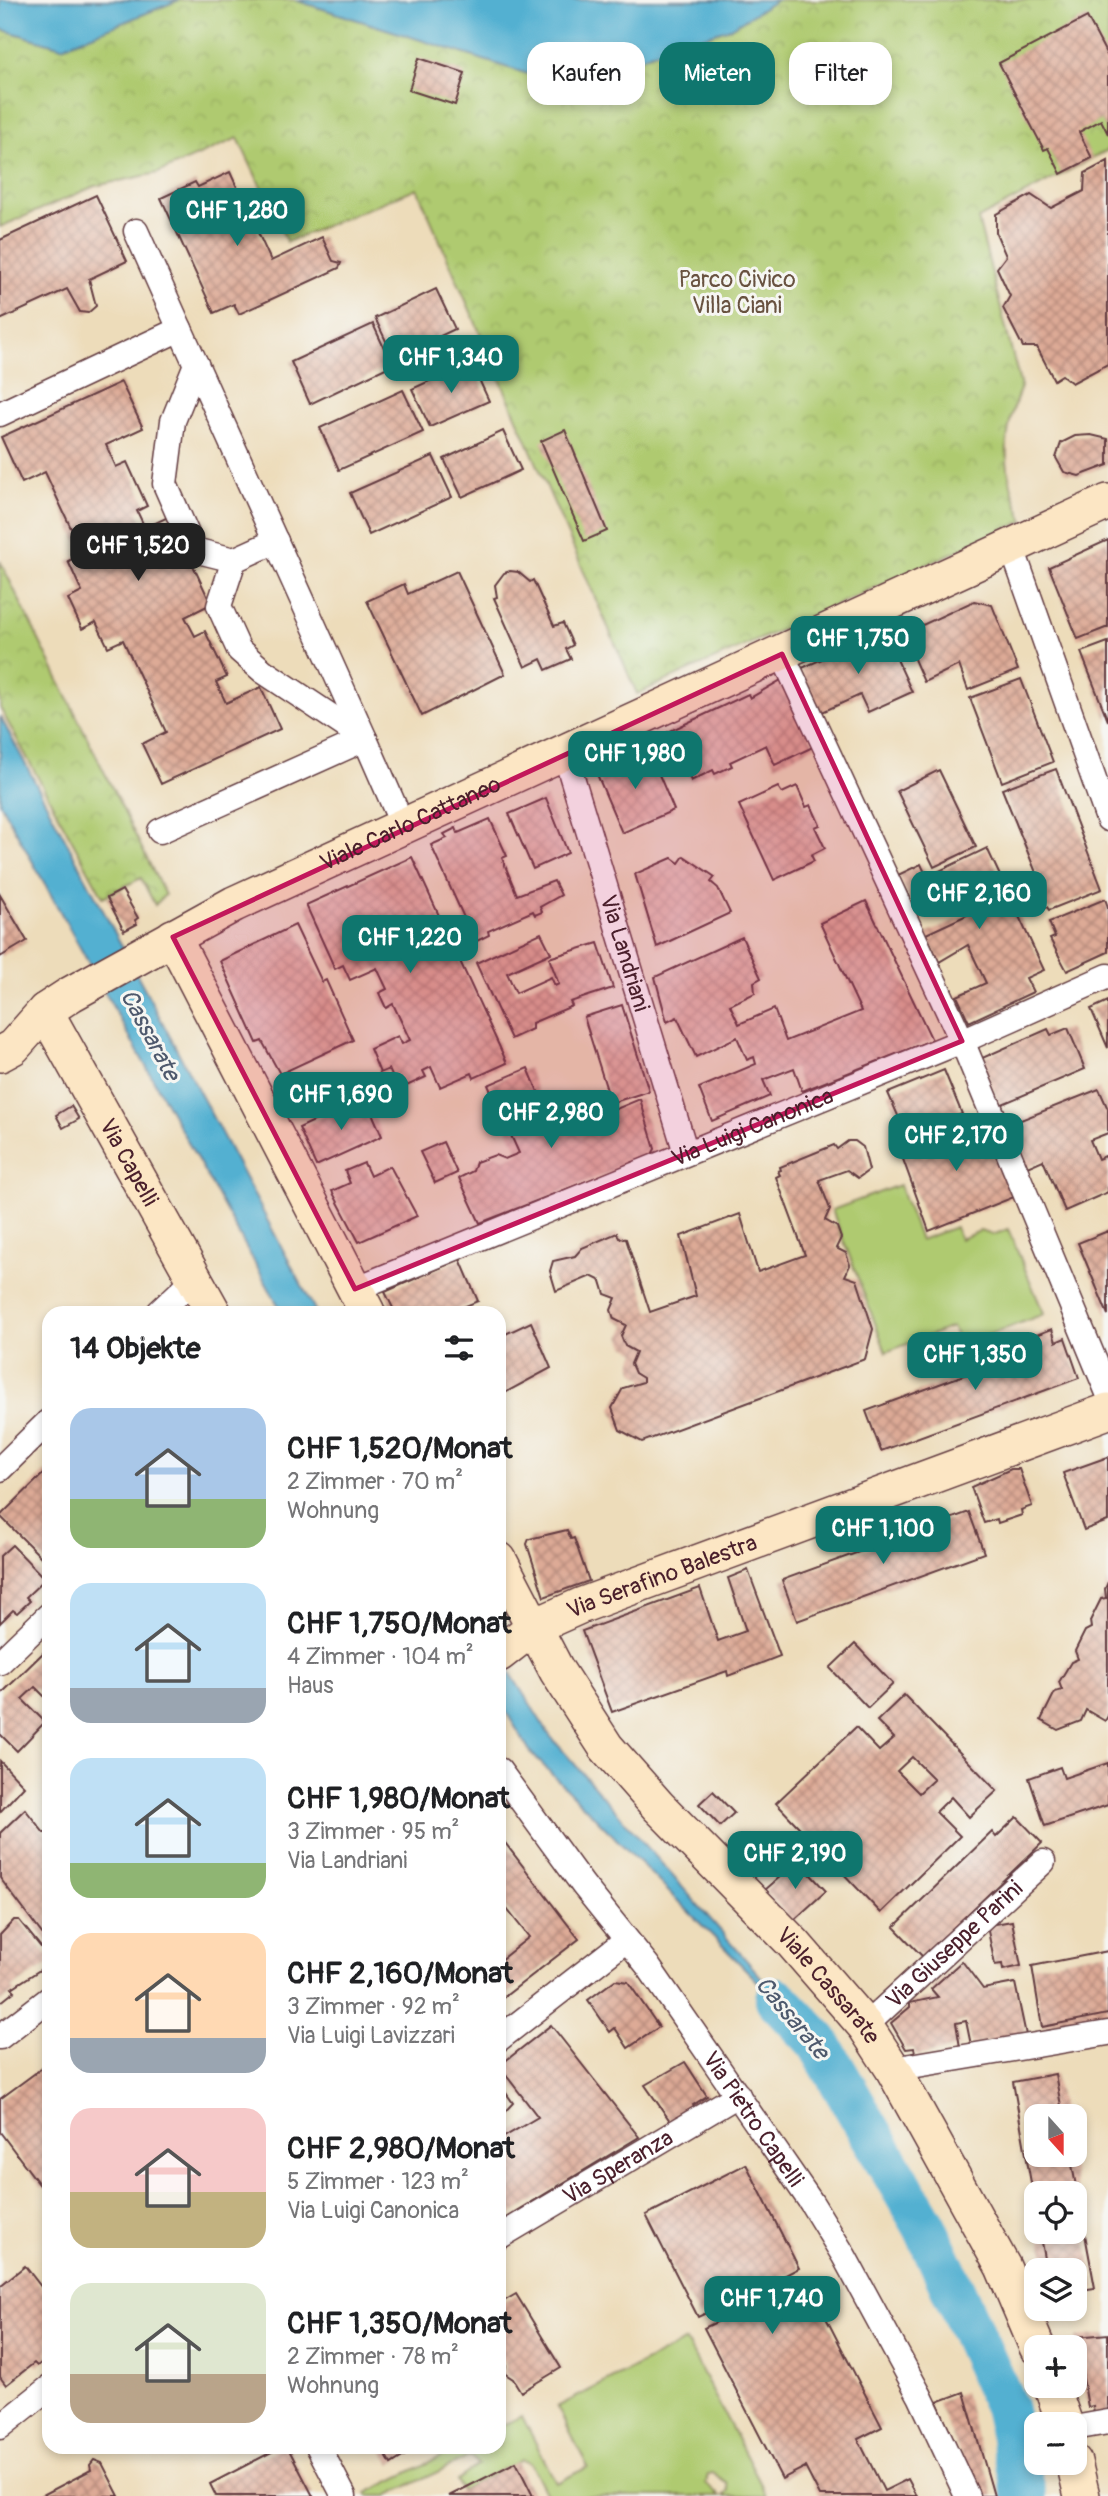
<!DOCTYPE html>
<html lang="de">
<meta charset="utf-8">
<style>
body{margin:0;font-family:Pangolin,sans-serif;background:#f6f6f6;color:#202124;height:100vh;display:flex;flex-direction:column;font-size:26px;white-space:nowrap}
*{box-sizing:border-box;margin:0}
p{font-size:23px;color:#757577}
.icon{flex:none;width:38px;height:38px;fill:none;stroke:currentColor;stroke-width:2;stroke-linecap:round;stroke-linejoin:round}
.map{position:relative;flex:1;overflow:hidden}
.panel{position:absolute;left:42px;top:1306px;width:464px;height:1148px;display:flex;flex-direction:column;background:#fff;border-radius:21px;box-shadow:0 4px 10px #0003}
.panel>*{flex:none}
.top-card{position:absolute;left:527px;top:42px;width:476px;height:63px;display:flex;gap:14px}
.needle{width:46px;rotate:159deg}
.tools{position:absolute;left:1024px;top:2104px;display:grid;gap:14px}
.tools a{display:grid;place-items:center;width:63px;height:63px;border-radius:14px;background:#fff;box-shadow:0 4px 10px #0003;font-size:35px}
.price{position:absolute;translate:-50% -60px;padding:0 16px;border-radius:14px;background:#0f766e;color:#fff;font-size:23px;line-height:46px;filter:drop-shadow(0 2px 4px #0008)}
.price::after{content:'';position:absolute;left:50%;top:42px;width:21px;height:16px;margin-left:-10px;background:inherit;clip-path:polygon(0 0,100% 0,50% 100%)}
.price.on{background:#222;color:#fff}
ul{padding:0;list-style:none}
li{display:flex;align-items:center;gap:21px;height:175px;padding:0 28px}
li span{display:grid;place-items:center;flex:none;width:196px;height:140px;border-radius:21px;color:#555}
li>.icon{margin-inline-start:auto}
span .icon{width:84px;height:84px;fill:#fffc;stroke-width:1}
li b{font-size:30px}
h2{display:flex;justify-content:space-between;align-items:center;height:84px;padding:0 28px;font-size:30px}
.chip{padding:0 24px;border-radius:21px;background:#fff;box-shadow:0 4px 10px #0003;font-size:24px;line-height:63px}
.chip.on{background:#0f766e;color:#fff}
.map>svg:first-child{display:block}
</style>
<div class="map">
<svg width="1108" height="2496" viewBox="0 0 1108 2496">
<defs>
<pattern id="park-crowns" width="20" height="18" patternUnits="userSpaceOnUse" patternTransform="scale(1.75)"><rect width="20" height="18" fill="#afca70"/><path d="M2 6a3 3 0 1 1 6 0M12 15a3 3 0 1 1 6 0" fill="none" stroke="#98ad61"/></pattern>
<pattern id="building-cross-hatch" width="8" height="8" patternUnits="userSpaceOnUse" patternTransform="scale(1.75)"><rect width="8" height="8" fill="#ddaa96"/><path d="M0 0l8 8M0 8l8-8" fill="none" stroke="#b58a7b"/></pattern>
</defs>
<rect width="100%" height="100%" fill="#f6f6f2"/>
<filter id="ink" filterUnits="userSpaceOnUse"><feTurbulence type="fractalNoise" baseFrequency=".0143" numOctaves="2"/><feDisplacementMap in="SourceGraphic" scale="14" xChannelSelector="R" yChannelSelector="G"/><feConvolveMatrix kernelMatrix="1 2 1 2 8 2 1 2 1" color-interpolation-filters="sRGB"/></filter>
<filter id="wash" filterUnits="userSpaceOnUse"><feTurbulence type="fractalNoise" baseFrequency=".00686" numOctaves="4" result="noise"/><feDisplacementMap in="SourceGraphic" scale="28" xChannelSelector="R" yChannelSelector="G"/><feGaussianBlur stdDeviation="1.57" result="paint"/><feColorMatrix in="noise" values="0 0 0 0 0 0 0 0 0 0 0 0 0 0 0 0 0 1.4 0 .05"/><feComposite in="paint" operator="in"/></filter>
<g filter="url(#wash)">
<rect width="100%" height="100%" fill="#eddcba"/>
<!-- grass -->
<g fill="#afca70" stroke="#7c744e" stroke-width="2">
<polygon points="899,1185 920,1240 955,1227 960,1239 980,1231 993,1235 1008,1229 1044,1314 960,1346 952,1327 886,1352 832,1210"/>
<polygon points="686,2341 767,2496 724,2496 729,2491 728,2484 713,2473 708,2474 706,2484 721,2496 547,2496 530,2463 521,2460 461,2490 456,2480 478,2465 471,2456 387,2496 368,2496 367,2493 460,2447 499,2446 499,2427 522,2416 556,2483 588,2467 557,2407"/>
</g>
<!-- park -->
<g fill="url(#park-crowns)" stroke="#7c744e" stroke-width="2">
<path d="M179,0H295L572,88L652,53L730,28L777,0H1108V150L978,219L1021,387C1001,436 1002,473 1024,521L637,694L417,188L287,242L238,138L158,173L95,186L0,227V29L62,47Z"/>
<polygon points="0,561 165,895 155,905 141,878 103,897 0,708"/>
</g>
<!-- water -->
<g fill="#53b0d1" stroke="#4e687e" stroke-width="2">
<polygon points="0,0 179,0 62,47 0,29"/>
<polygon points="295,0 777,0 730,28 652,53 572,88"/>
<polygon points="0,716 316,1312 282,1312 0,803"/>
<polygon points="499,1655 550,1736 818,2042 531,1753 499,1700"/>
</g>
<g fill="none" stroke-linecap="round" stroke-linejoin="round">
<!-- river -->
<polyline stroke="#53b0d1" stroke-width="44" points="777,1999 818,2042 925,2227 1005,2406 1025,2496"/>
</g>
<g id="blocks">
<!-- building -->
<g fill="url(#building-cross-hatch)" fill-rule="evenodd">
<polygon points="1087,17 1108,57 1108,134 1101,120 1079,132 1092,158 1061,174 1048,148 1044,150 999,63"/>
<polygon points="419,58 465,73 455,105 409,90"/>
<polygon points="1108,161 1108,364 1072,383 1062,375 1054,380 1037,347 1023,347 1003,308 1010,296 997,268 1006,256 996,233 996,214 1031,195 1051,208 1084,191 1085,173"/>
<polygon points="230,172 271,261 322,237 333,261 341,263 339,268 239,314 234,304 214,313 161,198 195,182 198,187"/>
<polygon points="96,195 127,261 89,279 96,306 88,313 80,312 67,289 0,320 0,240"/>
<polygon points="436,289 455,329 394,358 375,318"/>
<polygon points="373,324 392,365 310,404 291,362"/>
<polygon points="471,362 489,401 430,427 412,389"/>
<polygon points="121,382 143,428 106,445 116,467 127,462 147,506 137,511 145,528 170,516 211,604 185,617 195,636 205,631 227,677 216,682 226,703 261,687 280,729 161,784 142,744 166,732 123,640 108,647 96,622 82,629 68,599 82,592 68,561 83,554 45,472 22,483 1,437"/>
<polygon points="403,390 423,432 339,470 320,428"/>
<polygon points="565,430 607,531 584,541 541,441"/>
<polygon points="503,431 521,470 462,497 444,459"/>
<polygon points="1091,435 1108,439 1108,465 1079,476 1064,472 1056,458 1061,443 1075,436"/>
<polygon points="433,456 452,497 369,535 350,493"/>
<polygon points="1108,540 1108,627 1078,639 1049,567"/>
<polygon points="457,571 505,674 422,716 367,601 404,584 408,594"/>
<polygon points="510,571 518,572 530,582 533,580 554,626 563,623 573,645 566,649 571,659 546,670 541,659 525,667 494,598 497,597 495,585 504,573"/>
<polygon points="974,601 992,605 1018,670 968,690 959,665 924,682 903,634"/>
<polygon points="884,631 912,692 868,712 860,695 820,713 800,669"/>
<polygon points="1108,642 1108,721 1081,652"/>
<polygon points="783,679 815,746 775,765 766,745 730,762 732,766 715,774 713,770 691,781 668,732 748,694 750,698"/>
<polygon points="1021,679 1053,762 1002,782 970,698"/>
<polygon points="649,751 674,810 622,833 596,772 633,754 635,757"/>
<polygon points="1056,769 1102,889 1049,910 1047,907 1037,911 1031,894 1041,890 1035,870 1002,789"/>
<polygon points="939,770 976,847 934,867 897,791"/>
<polygon points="797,786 806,807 811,805 820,825 815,827 825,848 811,855 814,861 774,880 739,805 778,787 782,793"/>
<polygon points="546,798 568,853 533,869 509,814"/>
<polygon points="490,819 507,856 502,858 517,895 554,881 561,895 540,907 542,912 535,915 533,911 488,931 489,935 475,942 431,845 447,838 444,834 456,828 458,833"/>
<polygon points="987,848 1044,970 1026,978 1033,992 969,1022 957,996 986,983 968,945 939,962 926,934 980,909 970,887 916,913 898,875 921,864 927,877"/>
<polygon points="684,856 715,877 711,882 718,888 730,913 657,947 635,874 672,858 679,863"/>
<polygon points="412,857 507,1063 474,1078 472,1073 440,1087 431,1067 423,1071 426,1077 398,1090 389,1069 380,1073 370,1049 398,1036 402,1044 410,1040 393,1004 386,1008 379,993 387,989 377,968 350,980 343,965 335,969 306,905"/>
<polygon points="122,890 138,918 135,920 137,924 124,931 107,898"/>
<polygon points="0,895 27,941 0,957"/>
<polygon points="1105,899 1108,907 1108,952 1067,971 1050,939 1055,937 1049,922"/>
<polygon points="866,901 932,1040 802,1091 794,1068 763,1080 770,1096 712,1121 699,1088 756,1064 754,1057 747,1060 737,1037 696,1057 677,1017 667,1022 655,977 742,937 761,978 754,982 755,993 730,1005 739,1024 774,1009 786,1041 861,1011 820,923"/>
<polygon points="295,925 322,982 326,980 353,1040 280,1074 262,1041 257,1043 220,961"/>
<polygon points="541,933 551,953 507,973 516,993 551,977 555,986 559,984 549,958 598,943 613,988 570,1002 572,1006 532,1023 532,1029 511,1039 476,963"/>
<polygon points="1108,1001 1108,1048 1091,1009"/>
<polygon points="622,1005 649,1091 611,1103 584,1017"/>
<polygon points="1068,1028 1085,1069 1000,1105 980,1059 1048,1029 1051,1035"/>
<polygon points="528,1068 556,1134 640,1099 655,1149 651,1156 480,1223 459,1178 473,1171 476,1162 495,1155 505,1159 519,1153 488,1085"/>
<polygon points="944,1070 962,1114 914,1134 906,1115 899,1118 888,1093"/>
<polygon points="1099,1089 1108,1109 1108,1133 1090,1140 1098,1159 1105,1156 1108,1162 1108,1192 1065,1211 1043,1160 1025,1168 1008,1125"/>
<polygon points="365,1097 382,1136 316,1166 299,1128"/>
<polygon points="71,1106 79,1119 63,1128 56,1115"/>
<polygon points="980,1116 1014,1197 929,1231 899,1148"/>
<polygon points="848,1141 855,1141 863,1147 869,1170 858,1178 847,1170 819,1180 830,1209 825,1220 837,1227 841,1238 836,1248 846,1253 850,1265 845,1276 857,1280 873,1329 865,1359 642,1442 620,1430 612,1408 623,1388 643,1382 643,1378 635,1373 631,1364 636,1352 625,1346 621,1336 626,1325 614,1319 611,1310 616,1298 605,1294 601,1281 591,1276 556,1291 550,1271 553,1261 575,1256 582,1248 617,1233 619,1238 626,1239 650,1312 696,1296 681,1236 740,1214 758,1272 805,1255 776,1177 780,1175 778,1171 781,1170 780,1167 834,1145 837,1149"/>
<polygon points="443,1142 457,1173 435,1183 420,1152"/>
<polygon points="364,1163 370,1176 390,1166 417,1216 359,1242 332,1191 350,1183 345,1171"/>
<polygon points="1108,1231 1108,1315 1078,1243"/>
<polygon points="460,1259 478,1301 451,1312 395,1312 385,1292"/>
<polygon points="531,1322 551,1368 499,1396 499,1337"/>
<polygon points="1052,1329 1056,1342 1065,1338 1079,1378 881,1451 866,1411 1029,1351 1025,1339"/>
<polygon points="1108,1457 1108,1521 1084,1530 1063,1473"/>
<polygon points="1011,1469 1019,1469 1032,1506 1021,1510 1022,1515 998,1523 997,1519 984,1523 971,1487"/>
<polygon points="46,1471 49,1474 49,1565 0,1516"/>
<polygon points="969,1512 984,1553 797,1621 782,1580"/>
<polygon points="567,1530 571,1539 574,1538 589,1581 544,1597 527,1544 529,1539"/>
<polygon points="12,1545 45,1579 26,1597 30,1601 17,1613 13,1610 0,1623 0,1556"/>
<polygon points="748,1570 780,1656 728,1676 727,1671 612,1712 582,1631 700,1588 718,1641 746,1631 728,1578"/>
<polygon points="1108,1582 1108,1716 1105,1721 1086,1710 1081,1721 1058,1730 1041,1720 1055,1692 1062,1690 1059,1682 1071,1662 1078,1659 1075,1651 1085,1631 1091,1628 1090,1621 1101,1599 1106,1598 1105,1589"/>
<polygon points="855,1644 893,1684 868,1708 830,1668"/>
<polygon points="44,1652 49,1657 49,1701 35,1687 22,1699 45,1722 17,1751 0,1734 0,1695"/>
<path d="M904,1695L997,1791L969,1817L951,1797L936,1812L960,1836L881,1913L776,1803L856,1727L879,1751L894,1738L877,1721ZM912,1757L934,1779L919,1793L897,1771Z"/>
<polygon points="0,1761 24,1786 0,1812"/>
<polygon points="1108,1763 1108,1805 1045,1826 1029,1778 1060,1767 1064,1778"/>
<polygon points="713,1791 734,1813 720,1826 699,1804"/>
<polygon points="25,1809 44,1833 49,1833 49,1943 0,1878 0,1833"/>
<polygon points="1017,1817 1042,1843 923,1957 894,1927 992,1832 996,1837"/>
<polygon points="499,1835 579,1939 499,2001 499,1961 529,1937 499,1899"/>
<polygon points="798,1861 826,1891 793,1921 765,1890"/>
<polygon points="14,1920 19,1920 49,1957 49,1964 12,1988 15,1991 0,2003 0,1935"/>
<polygon points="1012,1921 1021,1966 1003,1970 1002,1964 995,1965 988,1931 989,1925"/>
<polygon points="1108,1951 1108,2014 1042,2027 1032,1966"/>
<polygon points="962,1961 983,1989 1015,1983 1026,2035 971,2045 966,2021 956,2023 960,2047 916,2056 914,2048 906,2049 891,2023 910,2007 910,2003 938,1997 931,1989"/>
<polygon points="615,1980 628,1982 659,2027 628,2048 615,2028 610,2032 588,2000"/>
<polygon points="551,2025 639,2137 499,2222 499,2140 538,2117 499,2066"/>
<polygon points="685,2062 707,2096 693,2105 698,2112 675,2128 645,2085"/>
<polygon points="49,2063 49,2183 42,2188 0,2132 0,2099"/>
<polygon points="1055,2074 1063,2116 1036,2116 1036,2154 1070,2154 1095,2288 1074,2291 1074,2270 1047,2270 1040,2231 1074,2231 1074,2193 1036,2193 1035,2205 1013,2082"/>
<polygon points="499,2083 513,2103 499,2118"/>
<polygon points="746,2164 799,2268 774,2281 779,2291 805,2277 882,2427 858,2439 884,2491 908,2479 917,2496 820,2496 805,2467 782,2479 704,2328 727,2317 721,2306 698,2317 646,2215"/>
<polygon points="25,2266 49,2297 49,2351 46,2353 49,2357 37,2366 34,2363 6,2385 0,2377 0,2286"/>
<polygon points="516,2294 561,2368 521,2392 513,2379 504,2373 506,2366 499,2354 499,2300 504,2301"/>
<polygon points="1108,2334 1108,2411 1094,2414 1093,2406 1088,2407 1076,2337"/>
<polygon points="964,2392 994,2496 979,2496 937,2402"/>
<polygon points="283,2446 287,2446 313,2496 216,2496 210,2484"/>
<polygon points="380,2446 420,2446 391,2464"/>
<polygon points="94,2460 102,2463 119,2496 41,2496 91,2470 90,2465"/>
<polygon points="516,2462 533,2496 449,2496 461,2490"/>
</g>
</g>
</g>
<g filter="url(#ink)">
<use href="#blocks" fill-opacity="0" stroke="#623b40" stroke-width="2"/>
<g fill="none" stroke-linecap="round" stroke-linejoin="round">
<!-- street casing -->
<g stroke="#623b40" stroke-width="27">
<g id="street">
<polyline points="136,231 180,329"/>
<polyline points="196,364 173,421 165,484 194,550 234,560 276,541"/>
<polyline points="0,414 180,329 365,739 160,831"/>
<polyline points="1012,548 1108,819"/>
<polyline points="234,560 219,606 239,650 263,671 365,739 403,826"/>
<polyline points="782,654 962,1041 1108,1393"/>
<path id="s1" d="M565,754L686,1153"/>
<path id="s2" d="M355,1289L962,1041L1108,976"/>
<polyline points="159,1312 194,1279"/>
<polyline points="0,1469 49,1421"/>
<polyline points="0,1662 49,1615"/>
<path id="s3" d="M499,1770L583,1885L648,1966L811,2202L844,2256L920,2396L967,2496"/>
<path id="s4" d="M865,2026L1043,1862"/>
<polyline points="0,2037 49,1999"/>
<polyline points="499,2039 625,1941"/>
<polyline points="893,2069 1108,2033"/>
<path id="s5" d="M499,2237L738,2095"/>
<polyline points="0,2427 49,2388"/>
<polyline points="1074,2428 1108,2422"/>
<polyline points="318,2446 344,2496"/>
</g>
</g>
<!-- secondary casing -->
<g stroke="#623b40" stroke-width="38">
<g id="secondary">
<polyline points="173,937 367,1312"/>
<path id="s6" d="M45,1011L213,1312"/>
<path id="s7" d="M0,1054L13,1047L45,1011L71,994L234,904L1108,502"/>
<path id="s8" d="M499,1560L557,1671L606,1747L658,1806L793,1943L865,2026L893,2069L1003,2267L1037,2347"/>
<path id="s9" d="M499,1654L535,1626L580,1606L1108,1411"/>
<polyline points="1051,2385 1065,2424"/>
<polyline points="1074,2462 1082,2496"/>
</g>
</g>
<!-- street -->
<use href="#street" stroke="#fff" stroke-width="24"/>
<!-- secondary -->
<use href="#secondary" stroke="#fce6c4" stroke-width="35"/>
</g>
</g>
<!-- marked area -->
<path fill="#c2185b" fill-opacity="0.2" stroke="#c2185b" stroke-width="5" stroke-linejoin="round" d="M782,654L962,1041L355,1289L173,937Z"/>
<g text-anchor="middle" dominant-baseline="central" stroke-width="6" stroke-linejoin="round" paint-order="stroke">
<!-- park labels -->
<g font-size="23" fill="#685240" stroke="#f6f6f2">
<text x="737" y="279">Parco Civico<tspan x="737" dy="26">Villa Ciani</tspan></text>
</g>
<!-- street labels -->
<g font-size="23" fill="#4a1f2b" stroke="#f6f6f2">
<text stroke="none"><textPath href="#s7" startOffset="474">Viale Carlo Cattaneo</textPath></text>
<text stroke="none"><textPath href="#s1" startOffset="208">Via Landriani</textPath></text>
<text stroke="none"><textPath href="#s2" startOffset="429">Via Luigi Canonica</textPath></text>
<text stroke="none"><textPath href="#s6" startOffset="173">Via Capelli</textPath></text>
<text stroke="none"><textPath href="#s9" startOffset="182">Via Serafino Balestra</textPath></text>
<text stroke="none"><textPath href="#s4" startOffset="121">Via Giuseppe Parini</textPath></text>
<text stroke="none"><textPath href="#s8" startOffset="542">Viale Cassarate</textPath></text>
<text stroke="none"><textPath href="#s3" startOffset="432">Via Pietro Capelli</textPath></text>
<text stroke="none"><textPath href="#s5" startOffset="138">Via Speranza</textPath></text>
</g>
<!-- water labels -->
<g font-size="24" font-style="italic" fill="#4e596d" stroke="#f6f6f2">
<text transform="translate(150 1035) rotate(62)">Cassarate</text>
<text transform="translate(792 2018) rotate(50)">Cassarate</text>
</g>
</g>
</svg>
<div class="tools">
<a><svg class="needle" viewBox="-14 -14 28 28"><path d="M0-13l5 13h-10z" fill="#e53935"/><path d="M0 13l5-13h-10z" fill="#757577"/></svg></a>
<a><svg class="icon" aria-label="locate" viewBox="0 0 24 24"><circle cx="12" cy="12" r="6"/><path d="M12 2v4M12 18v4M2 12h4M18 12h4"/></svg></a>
<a><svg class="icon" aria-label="layers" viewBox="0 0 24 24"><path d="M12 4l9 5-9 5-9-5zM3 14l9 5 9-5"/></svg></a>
<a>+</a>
<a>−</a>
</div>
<b class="price" style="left:237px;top:248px">CHF 1,280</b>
<b class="price" style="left:451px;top:395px">CHF 1,340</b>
<b class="price on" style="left:138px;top:583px">CHF 1,520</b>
<b class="price" style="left:858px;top:676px">CHF 1,750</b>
<b class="price" style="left:635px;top:791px">CHF 1,980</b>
<b class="price" style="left:979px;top:931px">CHF 2,160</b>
<b class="price" style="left:410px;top:975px">CHF 1,220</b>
<b class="price" style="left:341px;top:1132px">CHF 1,690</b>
<b class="price" style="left:551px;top:1150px">CHF 2,980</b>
<b class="price" style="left:956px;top:1173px">CHF 2,170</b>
<b class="price" style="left:975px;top:1392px">CHF 1,350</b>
<b class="price" style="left:883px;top:1566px">CHF 1,100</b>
<b class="price" style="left:795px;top:1891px">CHF 2,190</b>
<b class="price" style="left:772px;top:2336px">CHF 1,740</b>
<div class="top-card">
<a class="chip">Kaufen</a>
<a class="chip on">Mieten</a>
<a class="chip">Filter</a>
</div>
<section class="panel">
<h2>14 Objekte<svg class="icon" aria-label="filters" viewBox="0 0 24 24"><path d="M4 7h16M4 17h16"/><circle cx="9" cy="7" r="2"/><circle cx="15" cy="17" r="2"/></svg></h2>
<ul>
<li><span style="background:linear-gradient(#a9c7e8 65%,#8fb573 0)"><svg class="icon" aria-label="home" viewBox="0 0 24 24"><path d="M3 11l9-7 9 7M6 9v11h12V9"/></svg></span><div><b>CHF 1,520/Monat</b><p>2 Zimmer · 70 m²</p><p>Wohnung</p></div></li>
<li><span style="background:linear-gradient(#bfe0f5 75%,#9aa5b1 0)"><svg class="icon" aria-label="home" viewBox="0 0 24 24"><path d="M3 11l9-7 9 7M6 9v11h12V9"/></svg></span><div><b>CHF 1,750/Monat</b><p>4 Zimmer · 104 m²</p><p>Haus</p></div></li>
<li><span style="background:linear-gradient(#bfe0f5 75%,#8fb573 0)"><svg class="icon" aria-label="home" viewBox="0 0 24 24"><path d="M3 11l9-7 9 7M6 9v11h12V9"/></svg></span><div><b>CHF 1,980/Monat</b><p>3 Zimmer · 95 m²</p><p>Via Landriani</p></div></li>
<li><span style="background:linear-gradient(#ffd9b3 75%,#9aa5b1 0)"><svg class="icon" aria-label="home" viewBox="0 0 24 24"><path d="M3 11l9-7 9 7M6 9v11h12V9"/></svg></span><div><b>CHF 2,160/Monat</b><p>3 Zimmer · 92 m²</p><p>Via Luigi Lavizzari</p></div></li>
<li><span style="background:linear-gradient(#f6c9c9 60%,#c2b280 0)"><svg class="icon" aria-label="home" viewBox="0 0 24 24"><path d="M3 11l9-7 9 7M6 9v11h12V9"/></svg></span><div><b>CHF 2,980/Monat</b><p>5 Zimmer · 123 m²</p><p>Via Luigi Canonica</p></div></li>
<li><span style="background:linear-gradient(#dfe7d0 65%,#b9a48a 0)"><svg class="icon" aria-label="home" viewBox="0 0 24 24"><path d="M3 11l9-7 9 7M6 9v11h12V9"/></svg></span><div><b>CHF 1,350/Monat</b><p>2 Zimmer · 78 m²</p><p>Wohnung</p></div></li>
</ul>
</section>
</div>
